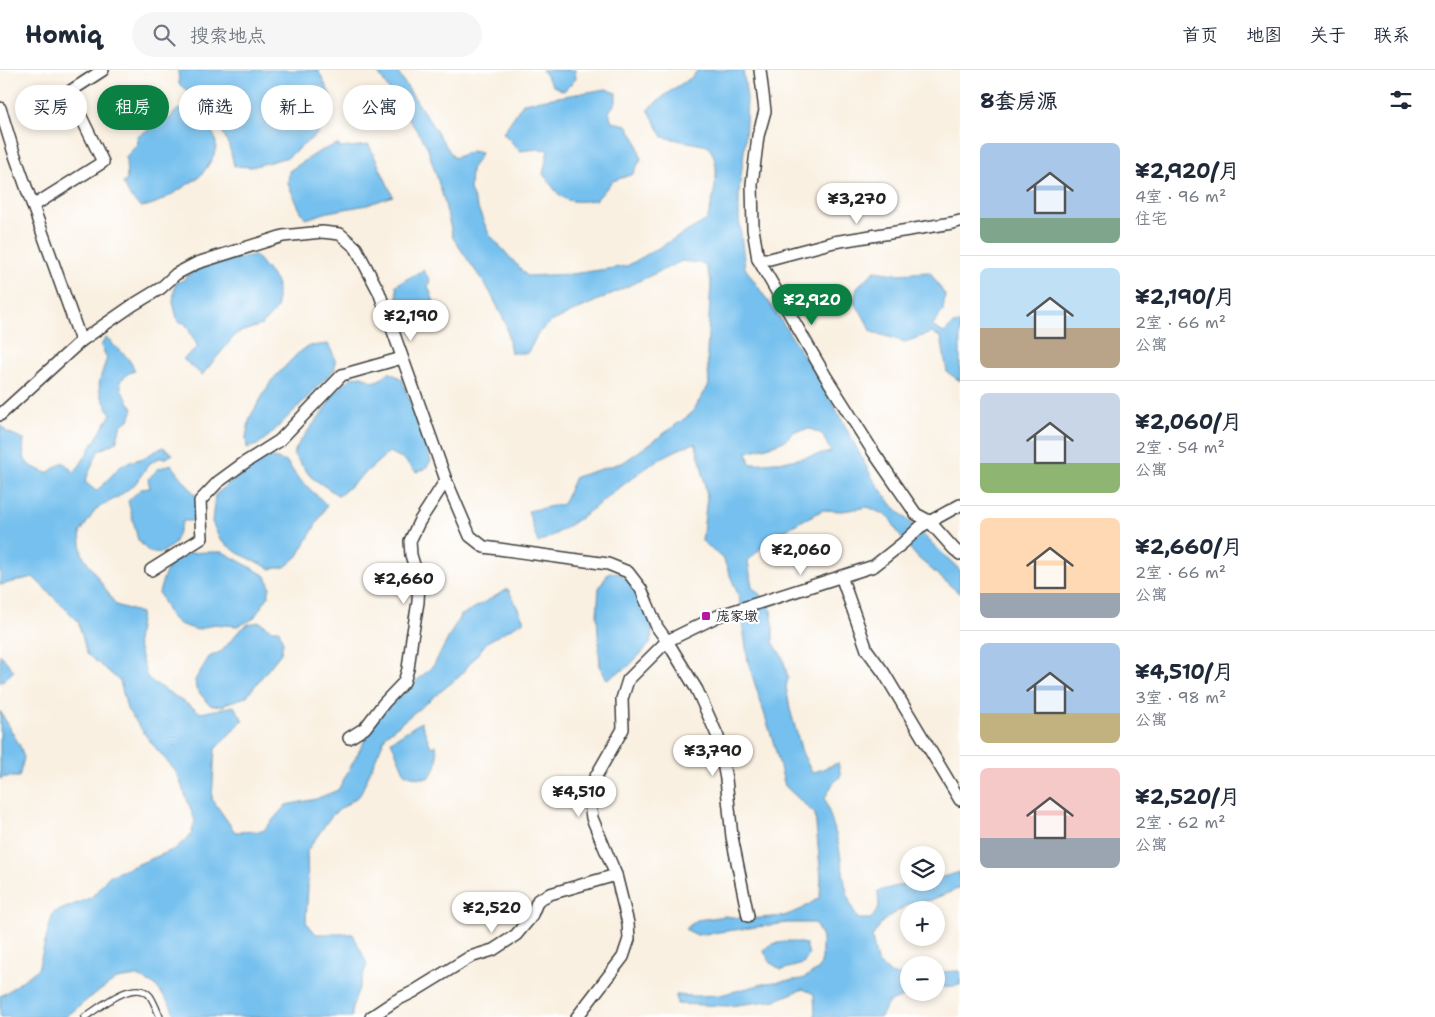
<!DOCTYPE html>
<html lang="zh">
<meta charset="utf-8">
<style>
body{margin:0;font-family:"Shantell Sans","LXGW WenKai TC",sans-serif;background:#f6f6f7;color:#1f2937;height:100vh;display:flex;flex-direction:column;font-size:19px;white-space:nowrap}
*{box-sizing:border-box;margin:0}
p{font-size:16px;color:#747a83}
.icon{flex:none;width:28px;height:28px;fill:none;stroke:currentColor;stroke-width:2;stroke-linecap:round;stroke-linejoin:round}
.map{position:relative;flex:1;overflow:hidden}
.panel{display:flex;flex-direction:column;background:#fff;width:475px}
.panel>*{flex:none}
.hud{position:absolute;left:15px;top:15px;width:475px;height:45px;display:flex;gap:10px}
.tools{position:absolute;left:900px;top:776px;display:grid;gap:10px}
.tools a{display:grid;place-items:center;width:45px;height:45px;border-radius:50%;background:#fff;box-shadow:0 2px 8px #0003;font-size:25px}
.price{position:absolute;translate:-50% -42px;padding:0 11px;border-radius:18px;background:#fff;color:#222;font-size:16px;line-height:32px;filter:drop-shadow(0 1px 2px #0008)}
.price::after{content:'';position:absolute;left:50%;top:30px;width:15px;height:11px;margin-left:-8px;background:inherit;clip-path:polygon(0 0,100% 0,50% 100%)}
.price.active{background:#0b8043;color:#fff}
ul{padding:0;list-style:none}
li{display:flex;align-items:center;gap:15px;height:125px;padding:0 20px}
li+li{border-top:1px solid #e0e1e3}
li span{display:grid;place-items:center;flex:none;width:140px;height:100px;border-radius:8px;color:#555}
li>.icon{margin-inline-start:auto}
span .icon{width:60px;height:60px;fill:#fffc;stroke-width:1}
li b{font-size:21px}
h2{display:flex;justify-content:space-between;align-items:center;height:60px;padding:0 20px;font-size:21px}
.tag{padding:0 18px;border-radius:22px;background:#fff;box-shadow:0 2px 8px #0003;font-size:18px;line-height:45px}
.tag.active{background:#0b8043;color:#fff}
header{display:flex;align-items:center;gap:30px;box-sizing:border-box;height:70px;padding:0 25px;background:#fff;border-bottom:1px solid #e0e1e3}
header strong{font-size:24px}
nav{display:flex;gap:28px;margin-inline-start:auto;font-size:18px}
.search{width:350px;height:45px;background:#f6f6f7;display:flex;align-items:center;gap:12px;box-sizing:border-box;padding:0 18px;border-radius:28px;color:#747a83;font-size:19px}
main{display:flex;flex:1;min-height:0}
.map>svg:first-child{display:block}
</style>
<header>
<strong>Homiq</strong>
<div class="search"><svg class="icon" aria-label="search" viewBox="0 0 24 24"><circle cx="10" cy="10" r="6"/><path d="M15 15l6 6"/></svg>搜索地点</div>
<nav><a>首页</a><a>地图</a><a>关于</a><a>联系</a></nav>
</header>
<main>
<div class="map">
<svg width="960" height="947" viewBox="0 0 960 947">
<rect width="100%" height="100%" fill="#fff"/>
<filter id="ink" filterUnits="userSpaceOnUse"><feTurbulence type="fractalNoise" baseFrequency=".02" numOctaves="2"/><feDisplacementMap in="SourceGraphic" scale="10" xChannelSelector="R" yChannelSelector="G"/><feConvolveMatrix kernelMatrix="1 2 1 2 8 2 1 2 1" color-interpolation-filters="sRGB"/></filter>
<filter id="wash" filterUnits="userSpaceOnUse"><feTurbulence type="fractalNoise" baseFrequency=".0096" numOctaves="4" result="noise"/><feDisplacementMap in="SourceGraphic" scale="20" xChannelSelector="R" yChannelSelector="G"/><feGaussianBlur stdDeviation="1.12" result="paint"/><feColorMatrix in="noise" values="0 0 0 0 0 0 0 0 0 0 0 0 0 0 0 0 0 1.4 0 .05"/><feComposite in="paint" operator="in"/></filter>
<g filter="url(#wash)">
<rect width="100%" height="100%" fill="#f9f0e1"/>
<!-- water -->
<g fill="#74c0ee" stroke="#486e85" fill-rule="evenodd">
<path d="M178,0H318L330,24L326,53L316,65L288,87L252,97L234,96C227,57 208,38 179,14Z"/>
<path d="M376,0H396L454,88L472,81L481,83L479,88L471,99L470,120L489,164L527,206L572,204L627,196L707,150C712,134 720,103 714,87C713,83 710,80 708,76L663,67L648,39L673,19L691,8L698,0H743L747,28L745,74L739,122V148L745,198L779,247L828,324L873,409L893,436L960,500V524L917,487L900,466L889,447L868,437L842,441L823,440L792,456L764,475L748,491L752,517L770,534L773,553V572L783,588L788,608L786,617L790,639L802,682L812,703L838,693L841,706L832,715L825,728C829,744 836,761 839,777C844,803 844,826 858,849H871L879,838L878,821L897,816L936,812V809L960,802V818L931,830L908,834L882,852L872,867L877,892L892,905L909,904V922L913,923L888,933L881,947H815L814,924L803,919L776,930L729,936L677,934L676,925L696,926L720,925L767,913L802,909L818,900L822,890V868L815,853H787L697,865L685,859L697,850L725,846L748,849L784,846L802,839L820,827L821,807L815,744L785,716L773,671L748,592L739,527L723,488L702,471L707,427L701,393L695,373C645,389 609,431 565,458C557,464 547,468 538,473L528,441L563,434L575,407L624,392L691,344L709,315L707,283L711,211L705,194L682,191L551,252L538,263L528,283H511L506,254L490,222L453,168L444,130L427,76ZM810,359L822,364L831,382L787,391L750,394L747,382L771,376L784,371L795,361Z"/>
<polygon points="542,0 575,0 576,9 564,21 553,16"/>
<path d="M606,19L616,23V32L609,42L612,52L627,55L637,72L641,89L633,104L613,111L596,130C561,134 563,130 543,104L548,80L538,79L520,81L503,63L523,33Z"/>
<path d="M189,38C198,46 216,60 216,74C217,84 206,100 199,107C194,111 188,114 182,118C169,126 157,135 141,137L131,128L123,113L127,110L126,87L138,73L137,66L169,49L177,40Z"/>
<polygon points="338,74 340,78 369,75 393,126 367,135 328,142 306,149 300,140 288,114 289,101 320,81"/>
<polygon points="255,185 277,212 277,239 262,255 237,263 202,305 183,289 198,277 185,253 178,252 173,232 175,214 185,209 186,206 211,193"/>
<polygon points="423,200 430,210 428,216 435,235 408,251 400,252 396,215"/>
<polygon points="875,201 897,204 930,202 945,225 943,241 932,256 944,263 953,254 960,253 960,311 947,302 941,267 931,263 905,272 872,262 861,242 854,233 857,217"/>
<path d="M105,268L112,271L111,274C121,279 131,290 135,301L129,303L120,311L122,321L133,339L129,350L121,355L116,372L98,381L85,412L96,421L104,414L121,395L143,388L163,377L173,384L166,388H158L149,394L135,414L118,427L96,439L80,463L82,484L116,535L141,543L137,572L147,608L201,643L234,636L243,650L215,679L212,729L235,762L263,761L286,735L316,729L338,720L378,646L434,595L460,546L508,519L524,551L487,572L460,606L386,665L360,725L332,745L307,781L308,816L306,852L316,864H353L367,894L352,939V947H175L171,936L156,916L137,906L117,909L88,929L66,947H0V926L7,922L38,899L53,843L92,827L109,806L175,779L191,765L195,751L177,703L149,670L127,639L120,611L87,584L78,551L33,507L0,515V355L7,362L24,369C22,394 25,394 47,403L63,392L74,402L80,395L111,344C95,317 97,317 107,288L101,276Z"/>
<polygon points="328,274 335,288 335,299 270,365 257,375 247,378 246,367 250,347 272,310 300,281 310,276"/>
<polygon points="389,302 402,309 431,391 425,399 416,402 402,388 389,382 339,426 311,407 293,384 300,371 323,342 334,323 352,307 362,306 373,312 381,309"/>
<path d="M270,387L287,392L297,407L327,435L298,486L285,497L271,499L238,483L220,470L212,452L215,425C234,410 247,397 270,387Z"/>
<polygon points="171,394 200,431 197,451 183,451 174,474 161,483 149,482 138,470 128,431 141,419 150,418 148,409 158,399"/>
<polygon points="208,482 223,482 266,506 270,517 268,527 253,549 238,556 214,554 197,560 179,554 170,546 159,523 163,509 170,493 189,483"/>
<polygon points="609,502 618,503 628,510 637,524 653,557 650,574 628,597 607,609 600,597 597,545 599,518"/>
<polygon points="260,552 272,560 279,560 283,572 281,583 246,627 227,633 224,636 210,635 196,619 195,610 209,587 222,581 238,562 248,554"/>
<polygon points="0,584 14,601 0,613"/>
<polygon points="0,641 20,676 24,688 19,707 5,707 0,709"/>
<path d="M421,652L431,677L436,675C438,691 439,696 428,708H419L405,704L391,671Z"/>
<polygon points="789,871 806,874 809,885 803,894 781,900 771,893 763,880 772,874"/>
<polygon points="960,901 960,915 936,918 936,902"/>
</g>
</g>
<g filter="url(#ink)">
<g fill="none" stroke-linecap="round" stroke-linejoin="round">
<!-- lane casing -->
<g stroke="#3d3c3a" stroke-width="8">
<path id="lane" d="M85,947C99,938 135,907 150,926C154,932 157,940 160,947"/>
</g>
<!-- street casing -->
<g stroke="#3d3c3a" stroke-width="14">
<g id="street">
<polyline points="760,0 765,41 758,66 752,114 753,159 758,189 826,307 874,383 916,444 929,451 954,479 960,484"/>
<polyline points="0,38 14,83 81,271 0,345"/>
<polyline points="33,136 103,92 69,22 103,0"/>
<polyline points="758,189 770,189 834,172 952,153 960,151"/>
<polyline points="81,271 133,235 161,218 176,204 197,193 283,166 322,162 340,164 356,178 379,222 446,410 470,466 484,477 608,494 628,502 641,519 657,557 667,571 718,546 874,496 903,473 920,457 960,435"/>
<polyline points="151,500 202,468 200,431 218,412 244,393 279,371 342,305 402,288"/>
<polyline points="841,506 867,580 884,603 960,730"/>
<polyline points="349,668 365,658 384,633 404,612 408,599 412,568 418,532 419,511 411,485 410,471 419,452 446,410"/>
<polyline points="371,947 395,931 413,922 470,887 493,880 516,865 531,847 538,830 550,824 616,805"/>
<polyline points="577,947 623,887 629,869 628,853 616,805 592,748 588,720 623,659 622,629 628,610 667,571 697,620 718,667 726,709 732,767 748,846"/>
</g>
</g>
<!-- lane -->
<use href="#lane" stroke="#fff" stroke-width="5.5"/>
<!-- street -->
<use href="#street" stroke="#fff" stroke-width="11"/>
</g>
</g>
<!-- markers -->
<rect fill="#b5179e" stroke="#fff" stroke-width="2" x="701" y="541" width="10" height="10" rx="2.5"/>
<g text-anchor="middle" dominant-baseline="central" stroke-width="4.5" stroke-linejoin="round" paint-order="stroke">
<!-- poi labels -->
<g font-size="14" fill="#1c1c1c" stroke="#fff" text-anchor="start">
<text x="716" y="546">庞家墩</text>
</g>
</g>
</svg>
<div class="tools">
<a><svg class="icon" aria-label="layers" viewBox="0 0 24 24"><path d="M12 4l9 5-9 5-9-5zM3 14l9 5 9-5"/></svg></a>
<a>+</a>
<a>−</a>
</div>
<b class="price" style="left:857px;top:155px">¥3,270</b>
<b class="price active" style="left:812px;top:256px">¥2,920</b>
<b class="price" style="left:411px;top:272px">¥2,190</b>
<b class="price" style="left:801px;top:506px">¥2,060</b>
<b class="price" style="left:404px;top:535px">¥2,660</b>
<b class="price" style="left:713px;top:707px">¥3,790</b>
<b class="price" style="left:579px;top:748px">¥4,510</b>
<b class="price" style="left:492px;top:864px">¥2,520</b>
<div class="hud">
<a class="tag">买房</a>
<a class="tag active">租房</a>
<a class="tag">筛选</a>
<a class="tag">新上</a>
<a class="tag">公寓</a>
</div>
</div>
<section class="panel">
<h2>8套房源<svg class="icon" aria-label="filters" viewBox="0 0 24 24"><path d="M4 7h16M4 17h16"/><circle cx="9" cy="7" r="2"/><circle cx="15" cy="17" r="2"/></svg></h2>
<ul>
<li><span style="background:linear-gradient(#a9c7e8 75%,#7fa58c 0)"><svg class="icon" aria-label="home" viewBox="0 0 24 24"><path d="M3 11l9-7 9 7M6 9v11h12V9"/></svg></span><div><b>¥2,920/月</b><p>4室 · 96 m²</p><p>住宅</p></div></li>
<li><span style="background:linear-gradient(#bfe0f5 60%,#b9a48a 0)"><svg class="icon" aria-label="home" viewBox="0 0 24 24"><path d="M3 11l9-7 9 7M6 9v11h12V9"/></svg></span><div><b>¥2,190/月</b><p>2室 · 66 m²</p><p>公寓</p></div></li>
<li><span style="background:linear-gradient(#c9d6e8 70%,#8fb573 0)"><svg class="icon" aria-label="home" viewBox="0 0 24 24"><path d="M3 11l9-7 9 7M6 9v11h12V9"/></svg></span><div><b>¥2,060/月</b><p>2室 · 54 m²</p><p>公寓</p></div></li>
<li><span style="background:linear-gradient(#ffd9b3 75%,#9aa5b1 0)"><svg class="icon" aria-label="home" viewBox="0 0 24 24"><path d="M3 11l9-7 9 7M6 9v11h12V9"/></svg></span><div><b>¥2,660/月</b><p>2室 · 66 m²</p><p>公寓</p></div></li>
<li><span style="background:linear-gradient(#a9c7e8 70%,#c2b280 0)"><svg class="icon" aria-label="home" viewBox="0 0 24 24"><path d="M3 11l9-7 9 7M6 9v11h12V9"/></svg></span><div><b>¥4,510/月</b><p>3室 · 98 m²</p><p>公寓</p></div></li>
<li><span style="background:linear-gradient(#f6c9c9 70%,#9aa5b1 0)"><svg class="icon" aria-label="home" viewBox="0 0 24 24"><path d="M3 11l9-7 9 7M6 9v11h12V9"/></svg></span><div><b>¥2,520/月</b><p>2室 · 62 m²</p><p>公寓</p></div></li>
</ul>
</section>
</main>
